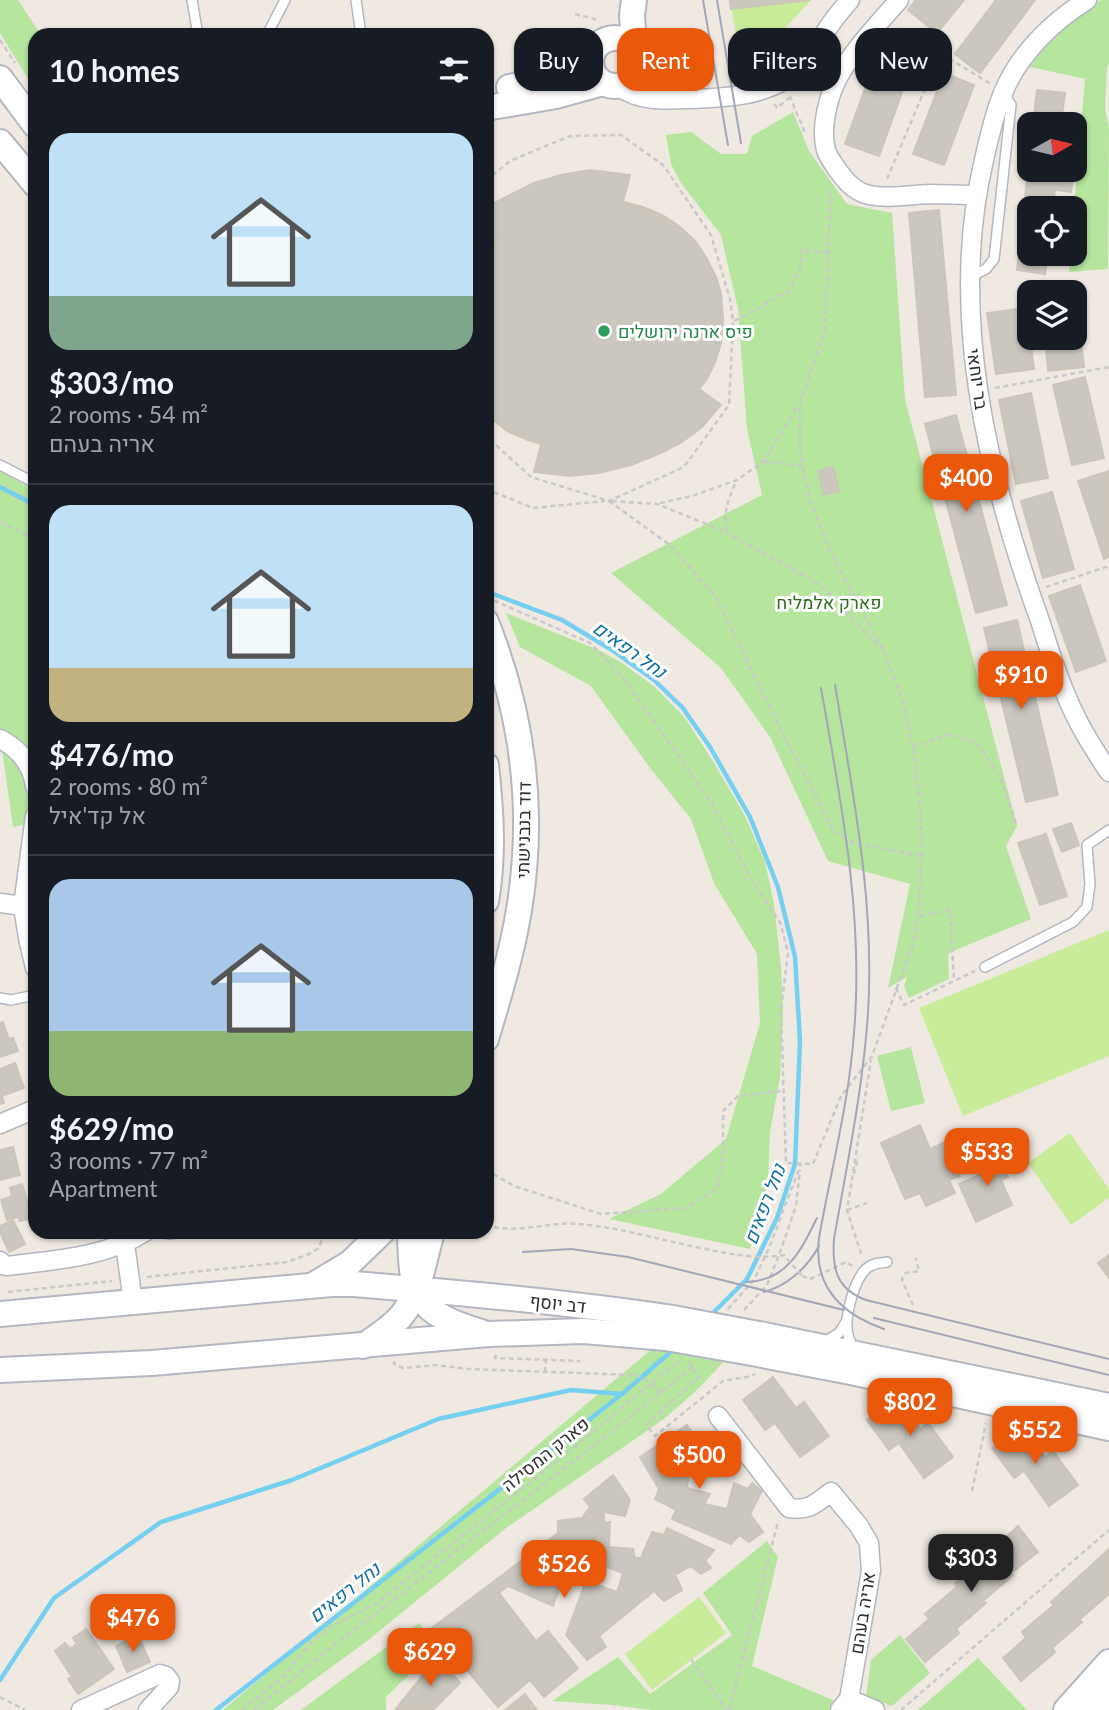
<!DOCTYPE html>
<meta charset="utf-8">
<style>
body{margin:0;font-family:Lato,Heebo,sans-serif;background:#20242c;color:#f1f3f6;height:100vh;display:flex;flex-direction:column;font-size:26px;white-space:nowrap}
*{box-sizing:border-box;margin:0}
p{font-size:23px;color:#9ea1a6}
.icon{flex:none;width:38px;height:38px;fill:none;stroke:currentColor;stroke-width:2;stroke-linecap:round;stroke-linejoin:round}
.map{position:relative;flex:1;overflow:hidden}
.sheet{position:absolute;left:28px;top:28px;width:466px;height:1211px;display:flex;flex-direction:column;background:#171b24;border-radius:21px;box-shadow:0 2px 5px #0004}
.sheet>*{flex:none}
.hud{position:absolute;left:514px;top:28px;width:488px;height:63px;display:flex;gap:14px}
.needle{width:46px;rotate:82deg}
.controls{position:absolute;left:1017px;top:112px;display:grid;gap:14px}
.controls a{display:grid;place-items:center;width:70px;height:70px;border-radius:14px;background:#171b24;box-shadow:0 2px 5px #0004;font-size:35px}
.price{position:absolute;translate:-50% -60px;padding:0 16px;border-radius:14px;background:#ea580c;color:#fff;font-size:23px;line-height:46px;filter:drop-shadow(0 2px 4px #0008)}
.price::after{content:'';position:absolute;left:50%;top:42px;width:21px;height:16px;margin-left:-10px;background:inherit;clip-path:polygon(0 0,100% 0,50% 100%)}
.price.current{background:#222;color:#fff}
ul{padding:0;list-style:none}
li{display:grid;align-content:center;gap:14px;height:371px;padding:0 21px}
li+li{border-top:2px solid #363941}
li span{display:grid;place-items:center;height:217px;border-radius:21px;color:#555}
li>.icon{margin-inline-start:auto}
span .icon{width:126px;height:126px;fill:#fffc;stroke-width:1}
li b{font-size:30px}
h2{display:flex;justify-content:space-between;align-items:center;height:84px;padding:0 21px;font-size:30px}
.tag{padding:0 24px;border-radius:21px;background:#171b24;box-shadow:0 2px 5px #0004;font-size:24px;line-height:63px}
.tag.current{background:#ea580c;color:#fff}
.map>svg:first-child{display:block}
</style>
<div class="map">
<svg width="1109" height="1710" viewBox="0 0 1109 1710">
<rect width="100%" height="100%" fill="#efe9e1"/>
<!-- green -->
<g fill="#b6e59e">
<polygon points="0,0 18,0 41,35 35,35 35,90 0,33"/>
<path d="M1101,0H1109V63L1107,68L1105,108L1109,128L1108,269L1069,272L1071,254H1074V208L1085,79L1030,67C1051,36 1069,19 1101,0Z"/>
<polygon points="793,112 809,151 847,204 892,213 905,399 1017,826 1006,846 1031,919 958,949 948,954 949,979 909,998 904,986 907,977 888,988 910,884 828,861 770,737 721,668 611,573 762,495 747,429 738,309 721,235 681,183 671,164 666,135 691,132 721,154 747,154 752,136"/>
<polygon points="0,471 35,491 35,822 13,827 3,756 0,747"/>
<polygon points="506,613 601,651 622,663 655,687 685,718 714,763 745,816 765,862 774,904 781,967 783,1012 780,1077 770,1132 768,1183 750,1249 609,1219 661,1194 726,1139 760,1023 757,954 714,883 691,819 650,768 591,686 520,647"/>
<polygon points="911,1047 925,1103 891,1111 877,1056"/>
<polygon points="660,1342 730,1355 697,1390 664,1419 506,1528 367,1641 273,1710 223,1710"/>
<polygon points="767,1541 778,1557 752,1666 838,1702 829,1710 652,1710 612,1705 552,1701 618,1657 650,1694 732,1635 703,1593"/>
<polygon points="419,1623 437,1647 386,1697 386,1710 301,1710"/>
<polygon points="900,1635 930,1673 892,1706 866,1696 871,1660"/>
<polygon points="978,1658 1027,1710 918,1710"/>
</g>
<!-- pitch -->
<g fill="#c9ec9a">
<polygon points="730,0 811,0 779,35 783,58 741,66"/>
<polygon points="1109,930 1109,1056 963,1116 919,1008"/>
<polygon points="1070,1133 1109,1189 1109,1198 1071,1225 1028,1163"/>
<polygon points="699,1597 726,1633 652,1690 625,1654"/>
</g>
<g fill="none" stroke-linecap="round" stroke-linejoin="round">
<!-- stream -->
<g stroke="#75cff0" stroke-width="4.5">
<polyline points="0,487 35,505"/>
<polyline points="486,593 496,595 562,620 612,650 654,680 682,707 710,747 750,817 778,887 795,957 800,1041 795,1164 777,1218 747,1279 709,1317"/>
<polyline points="0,1680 54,1598 161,1522 292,1480 438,1419 571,1390 622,1394"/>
<polyline points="216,1710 622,1394 674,1349"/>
</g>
</g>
<!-- building -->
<g fill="#cbc7bf" stroke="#cbc5ba" stroke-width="2">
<polygon points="730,0 810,0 731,9"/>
<polygon points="916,0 964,0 937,33 908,10"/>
<polygon points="996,0 1035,0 980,73 955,54"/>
<polygon points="879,50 913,62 879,156 845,144"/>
<polygon points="944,73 974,85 944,165 913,154"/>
<polygon points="1037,90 1065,93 1062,115 1078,117 1076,140 1074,140 1074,124 1033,124"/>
<polygon points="1029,161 1029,170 1074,170 1071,192 1055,190 1053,208 1029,208 1029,254 1048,254 1045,274 1017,270"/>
<polygon points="590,170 630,175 623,202 643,207 662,215 679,226 695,241 706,257 716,277 721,293 723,319 721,343 716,360 707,379 699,389 721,405 701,428 682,442 663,452 631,465 599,473 570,476 534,472 541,444 528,440 507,431 486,414 486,207 534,183 561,175"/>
<polygon points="598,203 620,204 642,210 661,218 677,229 692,243 703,258 713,278 718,298 720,319 718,342 713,359 707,373 695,390 664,414 641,424 594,440 571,443 548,442 529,438 509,428 493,417 486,410 486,250 500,237 525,222 571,207"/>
<polygon points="939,210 956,395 925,397 909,213"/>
<polygon points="1075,285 1084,367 1048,371 1045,338 1074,338 1074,292 1040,292 1039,288"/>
<polygon points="1026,308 1034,369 996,374 987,313"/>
<polygon points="1085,377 1104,458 1072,465 1053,385"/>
<polygon points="1031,393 1048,478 1016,484 999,400"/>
<polygon points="956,415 1007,605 976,613 925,424"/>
<polygon points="833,467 839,491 824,495 818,471"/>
<polygon points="1109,471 1109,557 1104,559 1078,481"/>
<polygon points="1052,492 1074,569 1043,578 1021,501"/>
<polygon points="1080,585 1106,661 1076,672 1049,596"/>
<polygon points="1017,620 1058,795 1026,802 984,628"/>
<polygon points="1071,823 1079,845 1062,852 1053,829"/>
<polygon points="1046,834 1067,896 1040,905 1018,843"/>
<polygon points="3,1022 9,1039 13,1038 18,1051 0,1057 0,1023"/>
<polygon points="15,1063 24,1088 2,1096 4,1103 0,1104 0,1069"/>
<polygon points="920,1125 930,1149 945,1142 960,1176 949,1180 955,1193 926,1206 920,1193 905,1199 881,1143"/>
<polygon points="13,1147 20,1175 0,1180 0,1150"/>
<polygon points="995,1147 1008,1177 1001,1180 1012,1205 976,1222 959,1184 986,1172 978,1154"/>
<polygon points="22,1184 32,1218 20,1221 18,1217 7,1220 1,1200 12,1196 10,1188"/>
<polygon points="13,1220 25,1244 9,1252 0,1232 0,1226"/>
<polygon points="1109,1255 1109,1278 1098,1263"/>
<polygon points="773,1377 796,1408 804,1402 829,1436 800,1457 775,1423 765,1430 743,1400"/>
<polygon points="898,1398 920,1429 928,1423 953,1457 924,1478 899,1443 889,1450 867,1420"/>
<polygon points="687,1425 709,1457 700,1466 686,1461 682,1477 688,1478 687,1488 710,1494 704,1504 727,1509 734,1483 748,1489 752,1483 762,1491 750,1514 763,1532 749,1542 739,1535 731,1544 672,1519 676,1510 655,1499 659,1489 640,1457"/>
<polygon points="1023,1426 1045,1457 1053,1451 1078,1485 1049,1506 1024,1471 1014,1478 992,1448"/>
<polygon points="613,1475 630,1500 625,1516 604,1512 604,1523 610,1522 609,1547 633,1549 635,1558 641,1558 652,1532 664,1535 667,1528 714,1550 705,1561 711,1568 701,1574 691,1566 675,1575 682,1590 664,1601 654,1591 599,1636 606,1647 587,1660 566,1635 586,1581 617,1592 623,1573 571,1554 553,1606 508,1586 499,1593 536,1641 548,1631 578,1668 544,1697 530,1680 498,1707 432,1628 558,1533 558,1521 582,1518 590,1507 584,1499"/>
<polygon points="1018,1526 1038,1552 1011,1573 1013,1575 983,1601 986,1603 956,1629 959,1633 925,1662 906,1639 929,1619 925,1614 957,1587 955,1583"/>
<polygon points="1109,1549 1109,1594 1079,1620 1082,1622 1052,1648 1055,1652 1021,1681 1003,1658 1026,1638 1022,1632 1054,1605 1051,1602"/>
<polygon points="86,1629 114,1669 78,1694 68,1679 72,1677 55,1651 65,1643 70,1649 77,1644 73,1638"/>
<polygon points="138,1635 150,1662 127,1672 116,1646"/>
<polygon points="438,1656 460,1683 433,1710 395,1710"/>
<polygon points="525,1694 537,1710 505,1710"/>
</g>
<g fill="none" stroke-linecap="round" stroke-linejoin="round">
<!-- lane casing -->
<g stroke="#b4b7c1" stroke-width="12">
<g id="lane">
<polyline points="192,0 198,35"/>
<polyline points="356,0 361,35"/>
<polyline points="267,35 285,0"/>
<polyline points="970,277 986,269 994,259 1011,105 1004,93"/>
<polyline points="0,465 35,483"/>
<polyline points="985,967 1073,922 1087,907 1090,884 1087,845 1109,830"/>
<polyline points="0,998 11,1000 35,995"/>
<polyline points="160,1232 170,1234 180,1232"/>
<polyline points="824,1342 839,1333 846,1322"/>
<path d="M854,1349C850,1342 847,1335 847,1327C846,1312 855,1279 866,1269C872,1263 880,1263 887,1262"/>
</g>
</g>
<!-- street casing -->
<g stroke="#b4b7c1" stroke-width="21">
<g id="street">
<path d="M899,0C878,24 854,49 839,76C828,96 820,128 826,150C828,157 833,163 837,169C845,181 855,192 869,195C889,199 909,195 929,194C945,194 961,195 977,195"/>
<path d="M1087,0C1052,22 1019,54 1003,93C994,115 989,137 984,160C948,312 987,474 1039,618C1050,651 1060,686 1076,717C1085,736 1097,754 1109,772"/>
<path d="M639,59C652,77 666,88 686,96"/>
<path d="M618,86C638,101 662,100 686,99C726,98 772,97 803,66C814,54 820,39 830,25C836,16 843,8 850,0"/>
<path d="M0,739C19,749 32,764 35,786"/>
<polyline points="35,816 23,906 28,938 35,968"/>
<polyline points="0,903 23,906"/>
<polyline points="0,1124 35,1109"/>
<polyline points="125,1244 133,1302"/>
<path d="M0,1261L3,1265L7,1266C54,1260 104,1258 145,1232"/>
<path d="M718,1416L789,1508C809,1511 815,1504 831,1492L859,1526L869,1543L871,1571L849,1699L840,1710"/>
<polyline points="849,1699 875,1710"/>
<polyline points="81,1710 160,1674 166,1676 170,1681 169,1687 148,1710"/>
</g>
</g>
<!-- secondary casing -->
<g stroke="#b4b7c1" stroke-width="28">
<g id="secondary">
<circle cx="615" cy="62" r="24"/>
<polyline points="634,46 632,15 634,0"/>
<polyline points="0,78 35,125"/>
<path d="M509,87C538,82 571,78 591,55"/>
<polyline points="486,108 556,96 603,83"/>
<polyline points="0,142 35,184"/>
<path d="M486,622C523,714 535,812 519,910C512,953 499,996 486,1039"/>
<path d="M486,765C491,810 494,856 486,901"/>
<path d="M410,1232C411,1297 416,1312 481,1332"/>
<polyline points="315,1284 350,1263 382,1232"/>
<path d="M0,1314L332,1284H354C461,1293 567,1302 673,1318"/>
<polyline points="759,1334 1109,1406"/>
<path d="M363,1346C377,1337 392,1327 402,1315C420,1293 424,1259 432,1232"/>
<polyline points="752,1353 851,1372 1109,1428"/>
<polyline points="0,1370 152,1363 489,1334 584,1331 666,1338"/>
<polyline points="1066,1710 1109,1662"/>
<polyline points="1093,1710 1109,1691"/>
</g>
</g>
<!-- path -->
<g stroke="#c9c9c9" stroke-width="2.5" stroke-dasharray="5 3.5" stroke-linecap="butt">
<polyline points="575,14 598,20"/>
<polyline points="898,28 991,84"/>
<polyline points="548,34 559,53"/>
<polyline points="0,40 15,63"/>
<polyline points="791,96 790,97 806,135"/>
<polyline points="774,104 777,108 789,98"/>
<polyline points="887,179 940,53"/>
<polyline points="486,181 510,161 570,136 621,135 663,165 711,235 730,299 733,321 729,405 684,467 609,501 531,477 486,436"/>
<polyline points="734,321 789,291 800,270 802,250 828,252"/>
<polyline points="995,388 1109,367"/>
<polyline points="764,461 802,466"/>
<polyline points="486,489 533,508 605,501"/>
<polyline points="609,501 670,545 715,596 782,732 834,831 853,843 922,856"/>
<polyline points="612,501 657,504 726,532 822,586 880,648"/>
<polyline points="660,503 692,496 737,480 764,461 798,406"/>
<polyline points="0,522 35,539"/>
<path d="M726,530C723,511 729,497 737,480"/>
<polyline points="1046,587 1109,566"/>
<polyline points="486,597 590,643 622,676 711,802 754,884 781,924 788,953 781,1010 786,1163 813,1164 841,1096 872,1056 913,944 918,916 922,856 921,815 913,748 904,705 884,652 830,551 809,498 800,451 800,403 825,329 831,187"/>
<polyline points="913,748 949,734 978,744 1002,781 1017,826"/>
<polyline points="920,916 950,910 954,981"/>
<polyline points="896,988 904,1005 975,971"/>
<polyline points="486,1170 514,1186 601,1214 685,1208 717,1189 723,1155 723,1111 738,1096 782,1091"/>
<polyline points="854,1174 858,1157"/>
<polyline points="847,1210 867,1203"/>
<path d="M486,1225C515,1235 548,1221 578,1224C618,1227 657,1239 696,1247"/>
<polyline points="861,1254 847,1210 871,1060"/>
<polyline points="802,1276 809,1279 813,1278 846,1262 854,1267"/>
<polyline points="147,1277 287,1262 309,1254 319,1248 324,1232"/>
<polyline points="8,1292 112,1281"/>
<polyline points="913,1305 902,1280 903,1276 906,1273 919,1271 916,1258"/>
<polyline points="728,1309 754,1280 769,1248 801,1164"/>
<polyline points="744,1310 767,1285 779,1255 796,1206 800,1170"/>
<polyline points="496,1355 495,1358 580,1361"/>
<polyline points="394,1361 394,1364 403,1368 436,1365 468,1369 634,1375 642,1377 661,1392"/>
<path d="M689,1362L699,1377L646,1425L655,1436L723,1381C734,1378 746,1379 755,1374"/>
<polyline points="545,1372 546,1359"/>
<polyline points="972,1491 986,1423"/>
<polyline points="691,1659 726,1710"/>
<polyline points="0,1697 25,1710"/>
<polyline points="242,1710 282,1678 308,1646 325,1631 341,1621 377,1603 556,1462 680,1360"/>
<polyline points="254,1710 337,1643 609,1434 695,1365"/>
<polyline points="729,1710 778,1522"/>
<polyline points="901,1710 1109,1530"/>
</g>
<!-- lane -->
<use href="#lane" stroke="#fff" stroke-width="9"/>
<!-- street -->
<use href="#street" stroke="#fff" stroke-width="18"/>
<!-- secondary -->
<use href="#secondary" stroke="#fff" stroke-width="24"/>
<!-- tram -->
<g stroke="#a3a6b8" stroke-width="2">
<polyline points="703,0 728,145"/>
<polyline points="717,0 741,143"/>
<path d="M835,685C853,794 875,902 868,1013C863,1089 847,1164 834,1239C832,1268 836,1289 866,1300L1109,1359"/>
<path d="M821,688C841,802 864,916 854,1033C849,1102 831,1170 819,1238C813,1286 841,1314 884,1329"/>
<polyline points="523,1252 571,1249 628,1257 844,1310"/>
<path d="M746,1282C787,1281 801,1250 817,1218"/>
<path d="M764,1292C787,1286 807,1268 819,1246"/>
<polyline points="874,1318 1109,1375"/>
</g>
<!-- secondary-bridge casing -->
<g stroke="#b4b7c1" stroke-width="28" stroke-linecap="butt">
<g id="secondary-bridge">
<polyline points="673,1318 759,1334"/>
<polyline points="666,1338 752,1353"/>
</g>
</g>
<!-- path-bridge -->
<path stroke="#c9c9c9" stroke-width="2.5" stroke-dasharray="5 3.5" stroke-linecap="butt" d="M696,1247C725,1253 754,1260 784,1255L802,1276"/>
<!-- secondary-bridge -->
<use href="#secondary-bridge" stroke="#fff" stroke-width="24"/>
</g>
<!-- markers -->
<circle fill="#2e9e5b" stroke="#fff" stroke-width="2.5" cx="604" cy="331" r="7"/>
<g text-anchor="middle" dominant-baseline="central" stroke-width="6" stroke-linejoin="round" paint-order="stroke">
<!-- leisure labels -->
<g font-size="18" fill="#27864d" stroke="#fff" text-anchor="start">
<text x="618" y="331">פיס ארנה ירושלים</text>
</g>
<!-- street labels -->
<g font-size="18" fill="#2e2e2e" stroke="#fff">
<text transform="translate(978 379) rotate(82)">בר יוחאי</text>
<text transform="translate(523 830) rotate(-89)">דוד בנבנישתי</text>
<text transform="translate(558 1303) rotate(6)">דב יוסף</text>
<text transform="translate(545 1454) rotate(-39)">פארק המסילה</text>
<text transform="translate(862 1613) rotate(-81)">אריה בעהם</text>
</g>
<!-- park labels -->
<g font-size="18" fill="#2c6e1b" stroke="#fff">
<text x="829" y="602">פארק אלמליח</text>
</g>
<!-- water labels -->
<g font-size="19" font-style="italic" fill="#0d6fa3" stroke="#fff">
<text transform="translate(630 649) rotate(35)">נחל רפאים</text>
<text transform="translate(764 1204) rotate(-69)">נחל רפאים</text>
<text transform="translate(344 1592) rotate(-38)">נחל רפאים</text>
</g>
</g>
</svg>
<div class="controls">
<a><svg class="needle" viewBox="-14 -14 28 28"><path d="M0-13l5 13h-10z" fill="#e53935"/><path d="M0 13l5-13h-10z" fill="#9ea1a6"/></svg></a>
<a><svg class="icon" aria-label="locate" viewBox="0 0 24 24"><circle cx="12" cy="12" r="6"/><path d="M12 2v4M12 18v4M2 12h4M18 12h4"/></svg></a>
<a><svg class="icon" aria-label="layers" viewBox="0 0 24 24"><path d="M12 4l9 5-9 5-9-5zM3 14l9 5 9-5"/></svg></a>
</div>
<b class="price" style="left:966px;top:514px">$400</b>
<b class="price" style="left:1021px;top:711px">$910</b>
<b class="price" style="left:987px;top:1188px">$533</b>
<b class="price" style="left:910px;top:1438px">$802</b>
<b class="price" style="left:1035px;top:1466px">$552</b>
<b class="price" style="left:699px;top:1491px">$500</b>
<b class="price current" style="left:971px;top:1594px">$303</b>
<b class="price" style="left:564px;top:1600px">$526</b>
<b class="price" style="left:133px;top:1654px">$476</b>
<b class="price" style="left:430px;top:1688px">$629</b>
<div class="hud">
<a class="tag">Buy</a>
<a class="tag current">Rent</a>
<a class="tag">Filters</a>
<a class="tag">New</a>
</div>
<section class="sheet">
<h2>10 homes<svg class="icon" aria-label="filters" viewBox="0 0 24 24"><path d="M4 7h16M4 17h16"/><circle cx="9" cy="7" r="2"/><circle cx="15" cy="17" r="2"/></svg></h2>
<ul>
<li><span style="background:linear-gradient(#bfe0f5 75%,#7fa58c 0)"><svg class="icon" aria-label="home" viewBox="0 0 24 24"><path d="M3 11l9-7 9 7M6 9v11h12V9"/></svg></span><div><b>$303/mo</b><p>2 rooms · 54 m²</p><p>אריה בעהם</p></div></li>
<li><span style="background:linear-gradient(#bfe0f5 75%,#c2b280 0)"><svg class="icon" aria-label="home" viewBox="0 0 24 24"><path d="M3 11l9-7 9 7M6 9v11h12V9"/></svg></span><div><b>$476/mo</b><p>2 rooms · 80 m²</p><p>אל קד'איל</p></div></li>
<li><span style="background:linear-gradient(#a9c7e8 70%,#8fb573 0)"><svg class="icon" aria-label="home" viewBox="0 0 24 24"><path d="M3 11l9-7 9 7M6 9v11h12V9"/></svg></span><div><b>$629/mo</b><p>3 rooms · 77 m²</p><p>Apartment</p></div></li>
</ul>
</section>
</div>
